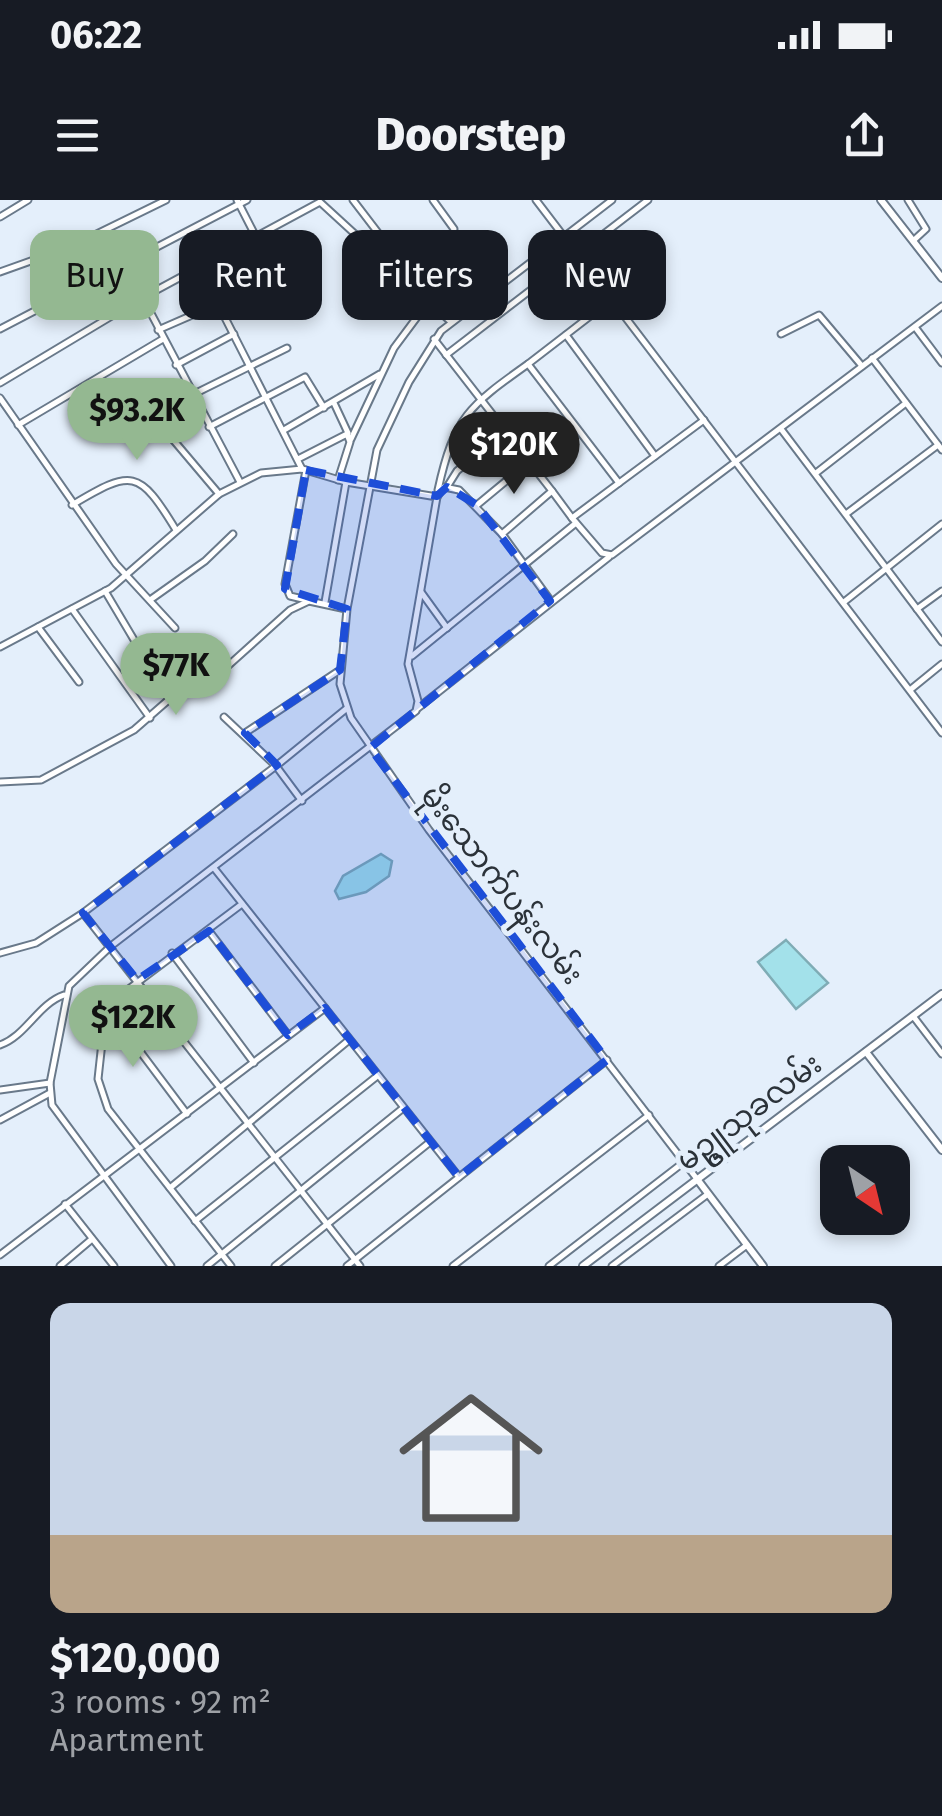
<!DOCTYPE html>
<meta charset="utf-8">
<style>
body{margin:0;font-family:"Fira Sans","Noto Sans Myanmar",sans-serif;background:#20242c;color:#f1f3f6;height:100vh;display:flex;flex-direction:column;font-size:38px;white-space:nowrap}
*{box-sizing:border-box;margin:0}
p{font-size:32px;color:#9ea1a6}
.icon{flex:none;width:55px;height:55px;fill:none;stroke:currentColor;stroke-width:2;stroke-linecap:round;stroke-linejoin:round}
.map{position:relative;height:1066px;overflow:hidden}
.panel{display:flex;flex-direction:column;background:#171b24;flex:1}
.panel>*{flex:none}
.hud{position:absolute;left:30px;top:30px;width:882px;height:90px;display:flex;gap:20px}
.needle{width:65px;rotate:145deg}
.controls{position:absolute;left:820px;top:945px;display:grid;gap:20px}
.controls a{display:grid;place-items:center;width:90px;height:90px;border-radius:20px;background:#171b24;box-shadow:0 5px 15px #0003;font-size:50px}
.price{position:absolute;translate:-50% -85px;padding:0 22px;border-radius:35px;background:#94b891;color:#111;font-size:32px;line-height:65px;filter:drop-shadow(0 2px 5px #0008)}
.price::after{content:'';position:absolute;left:50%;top:60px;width:30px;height:22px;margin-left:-15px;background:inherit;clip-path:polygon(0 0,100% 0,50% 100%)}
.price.current{background:#222;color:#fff}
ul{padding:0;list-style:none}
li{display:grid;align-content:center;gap:20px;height:530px;padding:0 50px}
li span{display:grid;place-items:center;height:310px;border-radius:20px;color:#555}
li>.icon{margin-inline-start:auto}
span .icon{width:180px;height:180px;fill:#fffc;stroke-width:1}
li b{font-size:42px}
.chip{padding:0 35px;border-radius:20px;background:#171b24;box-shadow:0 5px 15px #0003;font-size:35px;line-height:90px}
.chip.current{background:#94b891;color:#111}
.status{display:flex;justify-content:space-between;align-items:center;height:70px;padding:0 50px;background:#171b24;direction:ltr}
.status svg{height:28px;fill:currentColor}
header{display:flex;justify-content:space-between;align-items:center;height:130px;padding:0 50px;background:#171b24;font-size:45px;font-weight:800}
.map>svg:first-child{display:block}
</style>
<div class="status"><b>06:22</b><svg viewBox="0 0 49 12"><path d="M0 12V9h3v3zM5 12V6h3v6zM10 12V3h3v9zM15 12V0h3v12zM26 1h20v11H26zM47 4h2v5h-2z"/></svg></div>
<header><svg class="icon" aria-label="menu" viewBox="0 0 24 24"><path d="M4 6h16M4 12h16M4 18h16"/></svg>Doorstep<svg class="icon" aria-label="share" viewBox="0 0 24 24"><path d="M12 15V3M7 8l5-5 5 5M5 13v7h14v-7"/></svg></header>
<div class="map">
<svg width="942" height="1066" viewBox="0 0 942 1066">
<rect width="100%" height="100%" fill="#e4effb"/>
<!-- water -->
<g fill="#a3e1ea" stroke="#7facb5" stroke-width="2.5">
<polygon points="381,654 392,661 389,676 366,692 339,699 335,691 343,676"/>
<polygon points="786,740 828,783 796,809 758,762"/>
</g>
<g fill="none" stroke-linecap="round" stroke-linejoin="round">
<!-- street casing -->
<g stroke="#69798a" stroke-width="9">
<g id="street">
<path d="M353,0L405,68C439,70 447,61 454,29L433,0"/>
<polyline points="536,0 942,533"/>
<polyline points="612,0 441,131 409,182 377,250 347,409 340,484 351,518 429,630 697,979"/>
<polyline points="908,0 926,29 913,41"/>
<polyline points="0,17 28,0"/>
<polyline points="107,30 240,282"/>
<polyline points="0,72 70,47 166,0"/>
<polyline points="611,100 528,164 619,283 704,220"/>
<polyline points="217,102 302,269"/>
<polyline points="915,127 942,163"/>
<polyline points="0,129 247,0"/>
<polyline points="158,130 277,78 237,0"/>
<polyline points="781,134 819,115 862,166"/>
<polyline points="566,135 655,256"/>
<polyline points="434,139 552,291"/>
<polyline points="446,155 648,0"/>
<polyline points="872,158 942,250"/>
<polyline points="176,165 234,134"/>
<polyline points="0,183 140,99 320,2 451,122"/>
<polyline points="192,195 287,148"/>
<polyline points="0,198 116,364 175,428"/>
<polyline points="334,203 348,233"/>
<polyline points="139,217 159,223 219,294"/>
<polyline points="18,225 163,139"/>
<polyline points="209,227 305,177 324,208"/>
<polyline points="781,229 942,442"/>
<polyline points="284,230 380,174"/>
<polyline points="351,239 394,148 429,101"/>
<polyline points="298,259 347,234 350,242 338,280"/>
<polyline points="306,270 285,384 290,396 307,400"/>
<polyline points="816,273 906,203"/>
<polyline points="447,287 457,271 504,231"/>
<path d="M438,290C454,217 469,206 528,164"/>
<polyline points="437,297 444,287 459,290 502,334 552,291 572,318 619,283"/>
<path d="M72,305C132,269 139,269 176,330"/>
<polyline points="477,305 529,262"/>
<polyline points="846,314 938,245"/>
<polyline points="572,318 602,353 612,355 942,106"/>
<polyline points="502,334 550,400"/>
<polyline points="105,391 143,455"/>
<polyline points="421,392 447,428"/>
<polyline points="150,400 205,361 233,334"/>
<polyline points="325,402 346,282"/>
<polyline points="844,402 942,324"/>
<polyline points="72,409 150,518"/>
<polyline points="917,409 942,391"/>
<polyline points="38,427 79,482"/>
<polyline points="0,447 111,388 219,294 261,273 302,269 346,282 437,297 408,464 418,501 416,511 111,746 69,786 50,883 52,905 171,1066"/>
<polyline points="412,456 576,323"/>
<polyline points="910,490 942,464"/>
<polyline points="418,508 609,357"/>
<polyline points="224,517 276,566 346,509"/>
<polyline points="245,533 340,470"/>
<polyline points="0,582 41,580 134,530 197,475 220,473 290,410 309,401 346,409"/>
<polyline points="214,668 459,977"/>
<polyline points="83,713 360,1066"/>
<polyline points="209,731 288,835"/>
<polyline points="0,753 36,743 83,713 276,566 302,601"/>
<polyline points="172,753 254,863"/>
<polyline points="106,806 187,914"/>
<polyline points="913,816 942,854"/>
<path d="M0,845C26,836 38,804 64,795"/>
<polyline points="0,890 50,883"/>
<polyline points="0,920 50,893"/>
<polyline points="170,988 349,840"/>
<polyline points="65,1004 114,1066"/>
<polyline points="195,1021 376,877"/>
<polyline points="0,1055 325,808"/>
<polyline points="60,1066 92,1039"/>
<polyline points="207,1066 402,909"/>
<polyline points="231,1066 108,909 98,879 106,806 242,704"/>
<polyline points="275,1066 430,942"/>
<polyline points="347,1066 607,860"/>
<polyline points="453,1066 649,915"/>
<polyline points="549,1066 684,962"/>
<polyline points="612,1066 708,994"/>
<polyline points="719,1066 747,1045"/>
</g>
</g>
<!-- secondary casing -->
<g stroke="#69798a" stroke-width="10">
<g id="secondary">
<polyline points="881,0 942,78"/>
<polyline points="866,852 942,950"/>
<polyline points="697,979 763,1066"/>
<polyline points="583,1066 942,794"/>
</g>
</g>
<!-- street -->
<use href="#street" stroke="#fff" stroke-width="5"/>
<!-- secondary -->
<use href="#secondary" stroke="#fff" stroke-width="6"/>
</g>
<!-- marked area -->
<path fill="#1d4ed8" fill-opacity="0.2" stroke="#1d4ed8" stroke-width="8" stroke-dasharray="20 12" stroke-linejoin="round" d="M306,270L437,296L447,287L477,305L550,401L370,548L607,860L459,977L325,808L288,835L209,731L137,780L83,713L277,565L245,533L340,470L347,409L285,389Z"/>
<g text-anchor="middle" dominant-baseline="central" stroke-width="10" stroke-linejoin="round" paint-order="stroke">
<!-- street labels -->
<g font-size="30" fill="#2b3239" stroke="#e4effb">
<text transform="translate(502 685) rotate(52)">မိုးသောက်ပန်းလမ်း</text>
<text transform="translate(749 912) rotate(-37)">မဥ္ဇူသုခလမ်း</text>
</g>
</g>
</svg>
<div class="controls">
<a><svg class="needle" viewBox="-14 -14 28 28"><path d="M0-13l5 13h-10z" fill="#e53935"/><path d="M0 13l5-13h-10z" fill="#9ea1a6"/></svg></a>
</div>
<b class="price" style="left:137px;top:263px">$93.2K</b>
<b class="price current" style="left:514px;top:297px">$120K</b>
<b class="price" style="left:176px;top:518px">$77K</b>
<b class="price" style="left:133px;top:870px">$122K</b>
<div class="hud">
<a class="chip current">Buy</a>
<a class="chip">Rent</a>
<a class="chip">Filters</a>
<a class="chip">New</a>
</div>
</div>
<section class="panel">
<ul>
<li><span style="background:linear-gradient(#c9d6e8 75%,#b9a48a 0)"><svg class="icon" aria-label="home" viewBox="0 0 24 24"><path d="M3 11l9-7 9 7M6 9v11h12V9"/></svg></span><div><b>$120,000</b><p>3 rooms · 92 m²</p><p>Apartment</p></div></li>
</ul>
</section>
